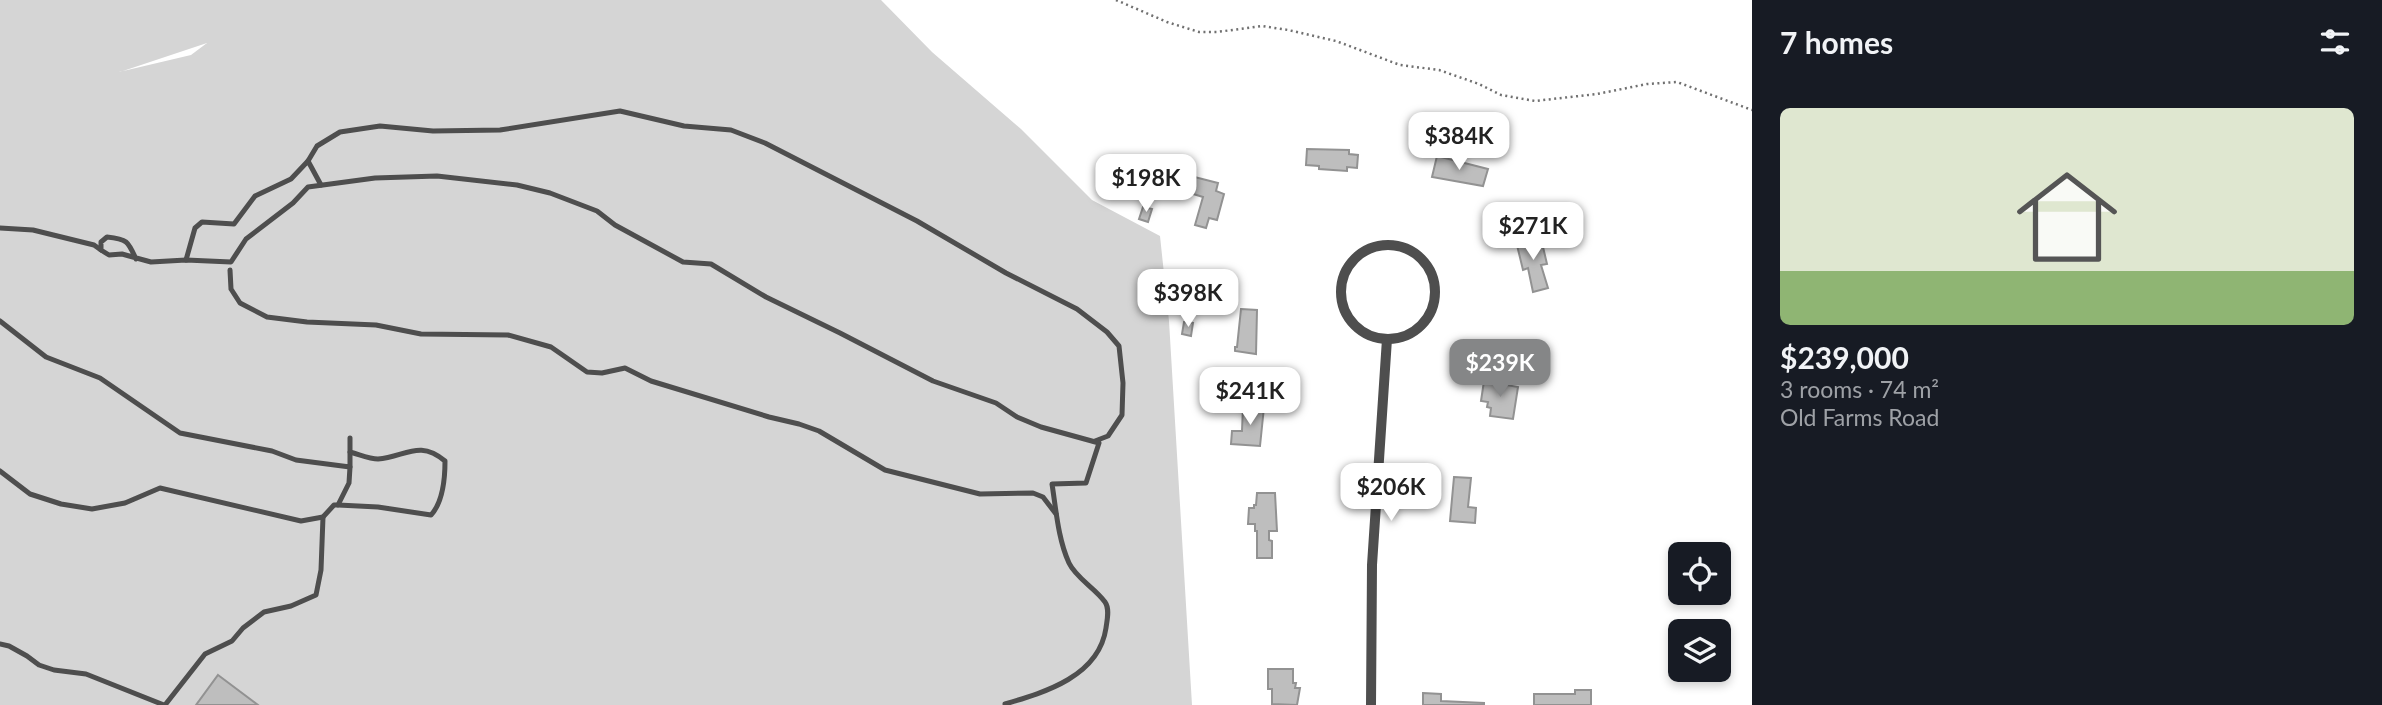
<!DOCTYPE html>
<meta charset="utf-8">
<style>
body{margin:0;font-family:Lato,sans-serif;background:#20242c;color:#f1f3f6;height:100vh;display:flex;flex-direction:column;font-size:26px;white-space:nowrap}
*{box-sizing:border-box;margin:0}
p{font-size:23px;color:#9ea1a6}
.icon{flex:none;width:38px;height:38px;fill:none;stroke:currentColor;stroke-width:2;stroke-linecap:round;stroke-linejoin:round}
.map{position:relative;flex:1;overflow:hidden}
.side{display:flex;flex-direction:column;background:#171b24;width:630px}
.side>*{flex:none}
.fabs{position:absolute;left:1668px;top:542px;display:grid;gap:14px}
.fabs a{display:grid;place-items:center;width:63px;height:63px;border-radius:10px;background:#171b24;box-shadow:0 4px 10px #0003;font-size:35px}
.price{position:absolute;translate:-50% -60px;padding:0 16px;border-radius:14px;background:#fff;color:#222;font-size:23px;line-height:46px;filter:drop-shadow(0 2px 4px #0008)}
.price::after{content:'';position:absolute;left:50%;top:42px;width:21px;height:16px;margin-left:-10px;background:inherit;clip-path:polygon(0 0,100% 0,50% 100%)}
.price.current{background:#858687;color:#fff}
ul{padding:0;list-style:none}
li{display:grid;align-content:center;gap:14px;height:371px;padding:0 28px}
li+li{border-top:2px solid #363941}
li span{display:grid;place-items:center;height:217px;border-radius:10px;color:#555}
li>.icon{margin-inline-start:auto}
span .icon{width:126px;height:126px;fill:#fffc;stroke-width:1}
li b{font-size:30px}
h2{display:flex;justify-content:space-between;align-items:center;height:84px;padding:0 28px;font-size:30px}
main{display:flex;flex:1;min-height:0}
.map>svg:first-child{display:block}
</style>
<main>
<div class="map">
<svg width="1752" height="705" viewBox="0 0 1752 705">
<rect width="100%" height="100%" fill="#fff"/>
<!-- green -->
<path fill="#d5d5d5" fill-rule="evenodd" d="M0,0H881L932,52L1021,129L1092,200L1160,236L1169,321L1192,705H0ZM207,43L191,55L119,72H120Z"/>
<!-- building -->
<g fill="#bebebe" stroke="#929292" stroke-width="2">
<polygon points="1307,149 1349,150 1349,154 1358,155 1357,168 1347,167 1347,171 1319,169 1319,166 1306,165"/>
<polygon points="1437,156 1488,169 1483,186 1432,177"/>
<polygon points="1171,171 1218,183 1216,191 1224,194 1217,220 1209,218 1206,228 1195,225 1203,197 1167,186"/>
<polygon points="1143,207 1152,209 1148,222 1139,219"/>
<polygon points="1535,236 1538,248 1543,247 1547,264 1541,265 1548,288 1533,292 1528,268 1523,270 1516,241"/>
<polygon points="1241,309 1257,310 1256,354 1235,351 1235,347 1237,347"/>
<polygon points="1184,322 1193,323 1191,336 1182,334"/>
<polygon points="1484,381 1518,387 1513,419 1490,416 1491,408 1487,407 1488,402 1481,401"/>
<polygon points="1243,406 1264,407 1260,446 1231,444 1232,431 1242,431"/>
<polygon points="1454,477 1471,478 1468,507 1476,508 1475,523 1450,521"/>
<polygon points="1257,493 1275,493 1277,531 1269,531 1269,540 1272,541 1272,558 1257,558 1257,531 1255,531 1255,524 1248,524 1249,508 1254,508 1254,505 1256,505"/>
<polygon points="1718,644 1727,645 1726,659 1718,658"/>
<polygon points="1268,669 1293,669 1293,683 1296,683 1295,688 1300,688 1297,705 1272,704 1272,689 1268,689"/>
<polygon points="218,675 258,705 196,705"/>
<polygon points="1575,690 1591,690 1591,705 1534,705 1534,694 1575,694"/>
<polygon points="1423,693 1441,694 1441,701 1484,703 1484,705 1423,705"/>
</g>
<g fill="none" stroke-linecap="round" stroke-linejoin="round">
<!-- path -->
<polyline stroke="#707070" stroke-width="2.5" stroke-dasharray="2 3.5" stroke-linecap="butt" points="1116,0 1167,22 1199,32 1217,32 1262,26 1288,30 1336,41 1400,65 1439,70 1479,84 1501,95 1535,101 1597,94 1647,84 1677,82 1752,110"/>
<!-- lane -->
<g stroke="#4e4e4e" stroke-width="5">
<polyline points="308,161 317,146 340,132 380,126 433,131 500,130 620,111 684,126 731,130 765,143 917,221 1006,273 1077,309 1107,332 1119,346 1123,383 1122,415 1108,436 1095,441"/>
<polyline points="0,228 33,230 94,245 101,250"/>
<path d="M136,259C128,241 127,239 107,237L101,242V250L109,255L122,254L151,262L186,260L231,262L246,239L293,203L308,187L375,178L437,176L517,185L550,193L597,211L615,225L683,262L711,264L766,297L840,333L933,381L996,403L1017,417L1041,427L1099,443L1086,483L1052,484C1056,509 1058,539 1069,563C1076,578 1095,588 1105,602C1110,609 1107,620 1106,628C1099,676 1046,692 1005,704"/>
<polyline points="186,260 195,228 202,222 234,224 255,196 291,179 308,161 321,185"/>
<polyline points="230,270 231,289 240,303 267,317 307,322 376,325 421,334 508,335 551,347 587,372 602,373 625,368 651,381 769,417 799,424 819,431 885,470 980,494 1033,493 1043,497 1056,514"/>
<polyline points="0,321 46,357 100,378 180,433 272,451 296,460 350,467 350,438"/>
<polyline points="0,471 30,494 61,504 92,509 125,503 160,488 301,521 323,517 334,505 338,505 349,483 350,467"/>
<path d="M338,505L378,507L431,515C443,502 445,478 445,461C419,439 405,457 378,459C370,459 358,454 350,452"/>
<polyline points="0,644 9,646 27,656 39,665 54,670 86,674 164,705"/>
<polyline points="165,705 205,654 232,641 243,628 264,612 291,606 316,595 321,570 323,517"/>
</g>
<!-- street -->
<g stroke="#4e4e4e" stroke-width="10">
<circle cx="1388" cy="292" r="47"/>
<polyline points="1371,705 1372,565 1387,339"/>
</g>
</g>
</svg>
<div class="fabs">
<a><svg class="icon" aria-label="locate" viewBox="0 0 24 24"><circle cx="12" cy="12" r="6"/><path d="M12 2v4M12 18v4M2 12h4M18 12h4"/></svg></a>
<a><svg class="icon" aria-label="layers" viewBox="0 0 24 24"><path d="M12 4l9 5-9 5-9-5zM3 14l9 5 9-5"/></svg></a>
</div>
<b class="price" style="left:1459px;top:172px">$384K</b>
<b class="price" style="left:1146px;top:214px">$198K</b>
<b class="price" style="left:1533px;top:262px">$271K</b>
<b class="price" style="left:1188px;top:329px">$398K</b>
<b class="price current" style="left:1500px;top:399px">$239K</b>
<b class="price" style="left:1250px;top:427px">$241K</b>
<b class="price" style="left:1391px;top:523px">$206K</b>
</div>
<section class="side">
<h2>7 homes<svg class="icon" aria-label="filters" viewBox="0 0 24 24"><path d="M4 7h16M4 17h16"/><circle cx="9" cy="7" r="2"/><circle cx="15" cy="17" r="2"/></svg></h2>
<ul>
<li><span style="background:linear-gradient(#dfe7d0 75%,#8fb573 0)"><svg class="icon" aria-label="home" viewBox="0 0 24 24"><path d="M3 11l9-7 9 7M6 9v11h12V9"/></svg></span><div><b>$239,000</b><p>3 rooms · 74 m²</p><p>Old Farms Road</p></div></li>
</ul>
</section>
</main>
